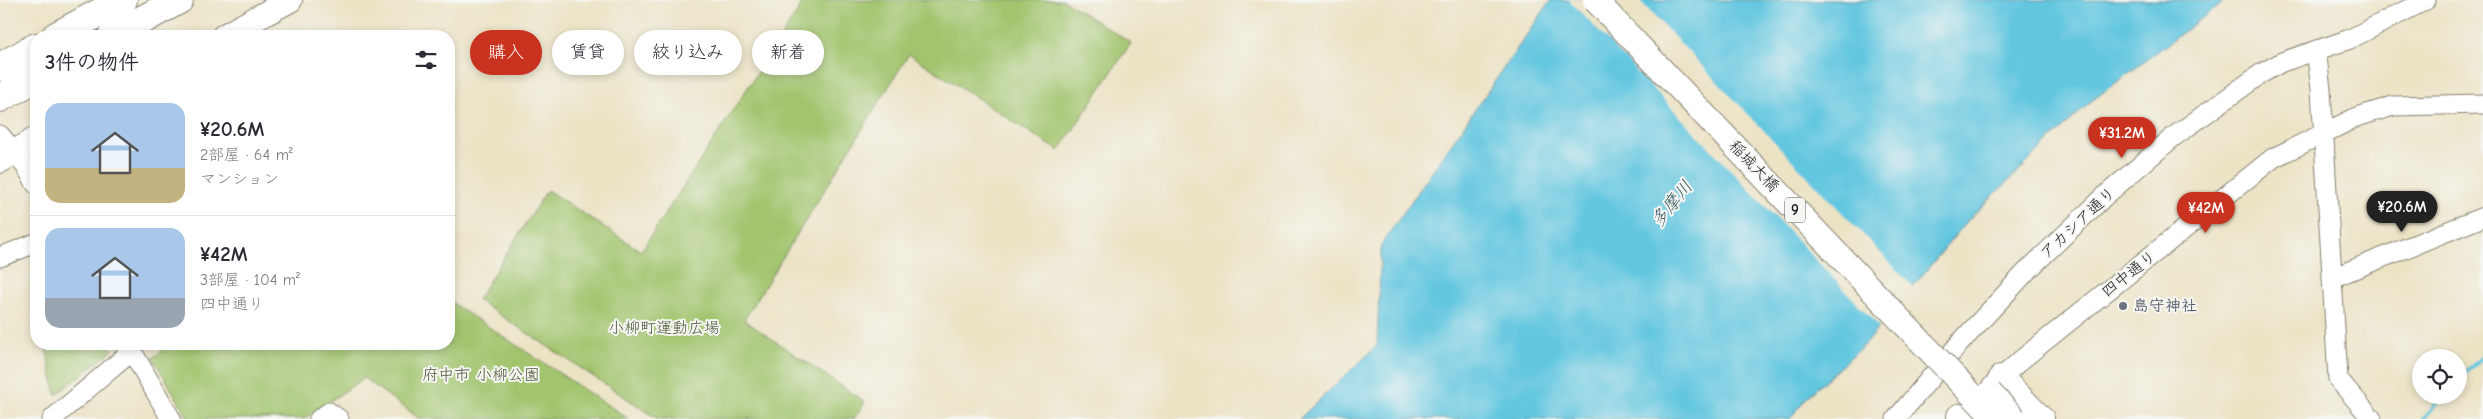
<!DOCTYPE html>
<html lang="ja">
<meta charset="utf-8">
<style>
body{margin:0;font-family:"Comic Neue","Klee One",sans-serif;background:#f7f7f7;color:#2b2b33;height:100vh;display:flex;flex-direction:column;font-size:19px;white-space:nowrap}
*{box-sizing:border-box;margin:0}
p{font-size:16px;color:#7c7c81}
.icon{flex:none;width:28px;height:28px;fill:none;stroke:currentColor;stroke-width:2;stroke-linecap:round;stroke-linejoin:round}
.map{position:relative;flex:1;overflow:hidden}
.panel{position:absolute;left:30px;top:30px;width:425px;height:320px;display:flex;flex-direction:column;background:#fff;border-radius:20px;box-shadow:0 2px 8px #0003}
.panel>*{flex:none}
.banner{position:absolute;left:470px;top:30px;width:475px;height:45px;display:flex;gap:10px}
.fabs{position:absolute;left:2412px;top:349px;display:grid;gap:10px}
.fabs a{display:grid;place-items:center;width:55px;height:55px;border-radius:50%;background:#fff;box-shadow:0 2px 8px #0003;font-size:25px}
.price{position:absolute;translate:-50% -42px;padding:0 11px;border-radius:18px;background:#c8321e;color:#fff;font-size:16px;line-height:32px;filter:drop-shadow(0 1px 2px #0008)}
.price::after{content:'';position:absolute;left:50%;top:30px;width:15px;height:11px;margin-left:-8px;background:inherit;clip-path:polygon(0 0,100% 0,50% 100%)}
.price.selected{background:#222;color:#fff}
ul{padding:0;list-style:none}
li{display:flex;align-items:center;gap:15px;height:125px;padding:0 15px}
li+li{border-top:1px solid #e1e1e2}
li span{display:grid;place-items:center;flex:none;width:140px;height:100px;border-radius:15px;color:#555}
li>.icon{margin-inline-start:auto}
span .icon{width:60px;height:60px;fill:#fffc;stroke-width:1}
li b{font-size:21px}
h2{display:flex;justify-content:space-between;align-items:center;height:60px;padding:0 15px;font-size:21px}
.tag{padding:0 18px;border-radius:22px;background:#fff;box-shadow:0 2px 8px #0003;font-size:18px;line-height:45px}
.tag.selected{background:#c8321e;color:#fff}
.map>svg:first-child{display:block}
</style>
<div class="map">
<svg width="2483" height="419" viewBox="0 0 2483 419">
<rect width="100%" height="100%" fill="#f6f6f2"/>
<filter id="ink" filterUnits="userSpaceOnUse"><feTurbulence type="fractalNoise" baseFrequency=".02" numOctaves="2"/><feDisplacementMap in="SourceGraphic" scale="10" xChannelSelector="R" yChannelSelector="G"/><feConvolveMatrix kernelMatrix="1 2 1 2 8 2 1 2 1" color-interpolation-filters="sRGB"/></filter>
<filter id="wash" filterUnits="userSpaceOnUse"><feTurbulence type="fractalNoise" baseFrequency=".0096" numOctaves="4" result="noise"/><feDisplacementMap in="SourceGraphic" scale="20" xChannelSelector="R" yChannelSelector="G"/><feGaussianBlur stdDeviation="1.12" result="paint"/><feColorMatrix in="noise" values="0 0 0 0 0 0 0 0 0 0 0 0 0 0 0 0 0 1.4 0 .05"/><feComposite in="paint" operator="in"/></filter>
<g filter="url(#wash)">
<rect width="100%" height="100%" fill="#ece3c5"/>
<!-- green -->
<g fill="#a2c46d" stroke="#5f7044">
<polygon points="805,0 1063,0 1131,43 1059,151 909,54 744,320 865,402 854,419 658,419 477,300 547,190 641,251"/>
<polygon points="449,301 629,419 420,419 364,378 304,419 189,419 153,358 170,344 449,344"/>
<polygon points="45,344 109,344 113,350 56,395"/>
</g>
<!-- water -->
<polygon fill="#62c6e0" stroke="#3f717e" points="1551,0 2226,0 2089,103 1969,219 1865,344 1806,398 1790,419 1299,419 1377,346 1381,245"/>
<!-- pier -->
<polygon fill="#ece3c5" points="1569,0 1639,0 1914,288 1881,328"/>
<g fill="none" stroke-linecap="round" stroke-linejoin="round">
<!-- stream -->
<g stroke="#62c6e0" stroke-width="4">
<polyline points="2459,379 2483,356"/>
<polyline points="2423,419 2444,395"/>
</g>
</g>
</g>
<g filter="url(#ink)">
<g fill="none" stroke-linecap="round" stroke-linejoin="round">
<!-- minor casing -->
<g stroke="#848070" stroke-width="21">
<g id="minor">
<polyline points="2316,50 2321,89 2338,379 2372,419"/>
<polyline points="0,135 27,168 36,184"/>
<polyline points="0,257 36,243"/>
<polyline points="2332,278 2483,217"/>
<polyline points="128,344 171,419"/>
<polyline points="1992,386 2021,360 2273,158 2357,117 2393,106 2483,104"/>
<polyline points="52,419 132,351"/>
<polyline points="319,419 329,412 339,419"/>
<polyline points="1896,419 1959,344 2026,272 2106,195 2172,138 2262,73 2282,62 2350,39 2426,0"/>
</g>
</g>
<!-- major casing -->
<g stroke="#848070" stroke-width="26">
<g id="major">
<polyline points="224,36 290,0"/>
<polyline points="0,161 36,139"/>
<polyline points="2001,377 2042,419"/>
<polyline points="1959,416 1963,419"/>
</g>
</g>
<!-- highway casing -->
<g stroke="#848070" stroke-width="30">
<g id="highway">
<polyline points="56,36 123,0"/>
<polyline points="112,36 179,0"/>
<polyline points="0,67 36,47"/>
<polyline points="0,98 36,78"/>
</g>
</g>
<!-- minor -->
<use href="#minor" stroke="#fff" stroke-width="19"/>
<!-- major -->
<use href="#major" stroke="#fff" stroke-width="24"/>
<!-- highway -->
<use href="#highway" stroke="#fff" stroke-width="28"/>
<!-- major-bridge casing -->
<g stroke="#848070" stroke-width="26" stroke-linecap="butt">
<g id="major-bridge">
<polyline points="1595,0 1995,419"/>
<polyline points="1990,393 2015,419"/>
</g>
</g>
<!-- major-bridge -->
<use href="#major-bridge" stroke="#fff" stroke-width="24"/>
</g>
</g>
<!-- markers -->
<circle fill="#6b7280" stroke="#f6f6f2" stroke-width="2" cx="2123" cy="306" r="5"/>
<g text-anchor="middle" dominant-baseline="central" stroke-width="4" stroke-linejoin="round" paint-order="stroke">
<!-- shield labels -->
<rect fill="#f6f6f2" stroke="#5d5d5c" stroke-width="1" x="1785" y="197.5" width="20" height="25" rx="4"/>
<g font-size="15" font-weight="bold" fill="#1c1c1c">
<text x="1795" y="210">9</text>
</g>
<!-- street labels -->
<g font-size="16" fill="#1c1c1c" stroke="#f6f6f2">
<text transform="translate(1754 166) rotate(46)">稲城大橋</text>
<text transform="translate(2078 223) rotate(-43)">アカシア通り</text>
<text transform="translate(2129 274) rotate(-38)">四中通り</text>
</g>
<!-- worship labels -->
<g font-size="16" font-weight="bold" fill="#5b616d" stroke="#f6f6f2" text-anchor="start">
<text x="2133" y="306">島守神社</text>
</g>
<!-- park labels -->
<g font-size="16" fill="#4b5738" stroke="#f6f6f2">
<text x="664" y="328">小柳町運動広場</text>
<text x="481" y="375">府中市 小柳公園</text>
</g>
<!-- water labels -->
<g font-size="18" font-style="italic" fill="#345861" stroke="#f6f6f2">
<text transform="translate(1672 204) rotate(-51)">多摩川</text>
</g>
</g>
</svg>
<div class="fabs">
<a><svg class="icon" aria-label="locate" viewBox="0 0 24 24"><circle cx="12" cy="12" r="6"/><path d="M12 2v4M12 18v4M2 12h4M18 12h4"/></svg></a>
</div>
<b class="price" style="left:2122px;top:159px">¥31.2M</b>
<b class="price selected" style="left:2402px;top:233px">¥20.6M</b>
<b class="price" style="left:2206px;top:234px">¥42M</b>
<div class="banner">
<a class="tag selected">購入</a>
<a class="tag">賃貸</a>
<a class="tag">絞り込み</a>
<a class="tag">新着</a>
</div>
<section class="panel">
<h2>3件の物件<svg class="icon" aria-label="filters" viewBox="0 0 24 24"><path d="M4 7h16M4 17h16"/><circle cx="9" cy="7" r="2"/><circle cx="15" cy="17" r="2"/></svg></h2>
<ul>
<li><span style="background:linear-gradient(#a9c7e8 65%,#c2b280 0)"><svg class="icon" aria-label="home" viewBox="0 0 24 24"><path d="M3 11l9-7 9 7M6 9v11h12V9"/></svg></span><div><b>¥20.6M</b><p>2部屋 · 64 m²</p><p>マンション</p></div></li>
<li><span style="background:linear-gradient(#a9c7e8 70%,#9aa5b1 0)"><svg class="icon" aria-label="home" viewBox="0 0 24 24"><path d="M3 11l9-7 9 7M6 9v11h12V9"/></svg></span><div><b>¥42M</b><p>3部屋 · 104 m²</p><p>四中通り</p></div></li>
</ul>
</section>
</div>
